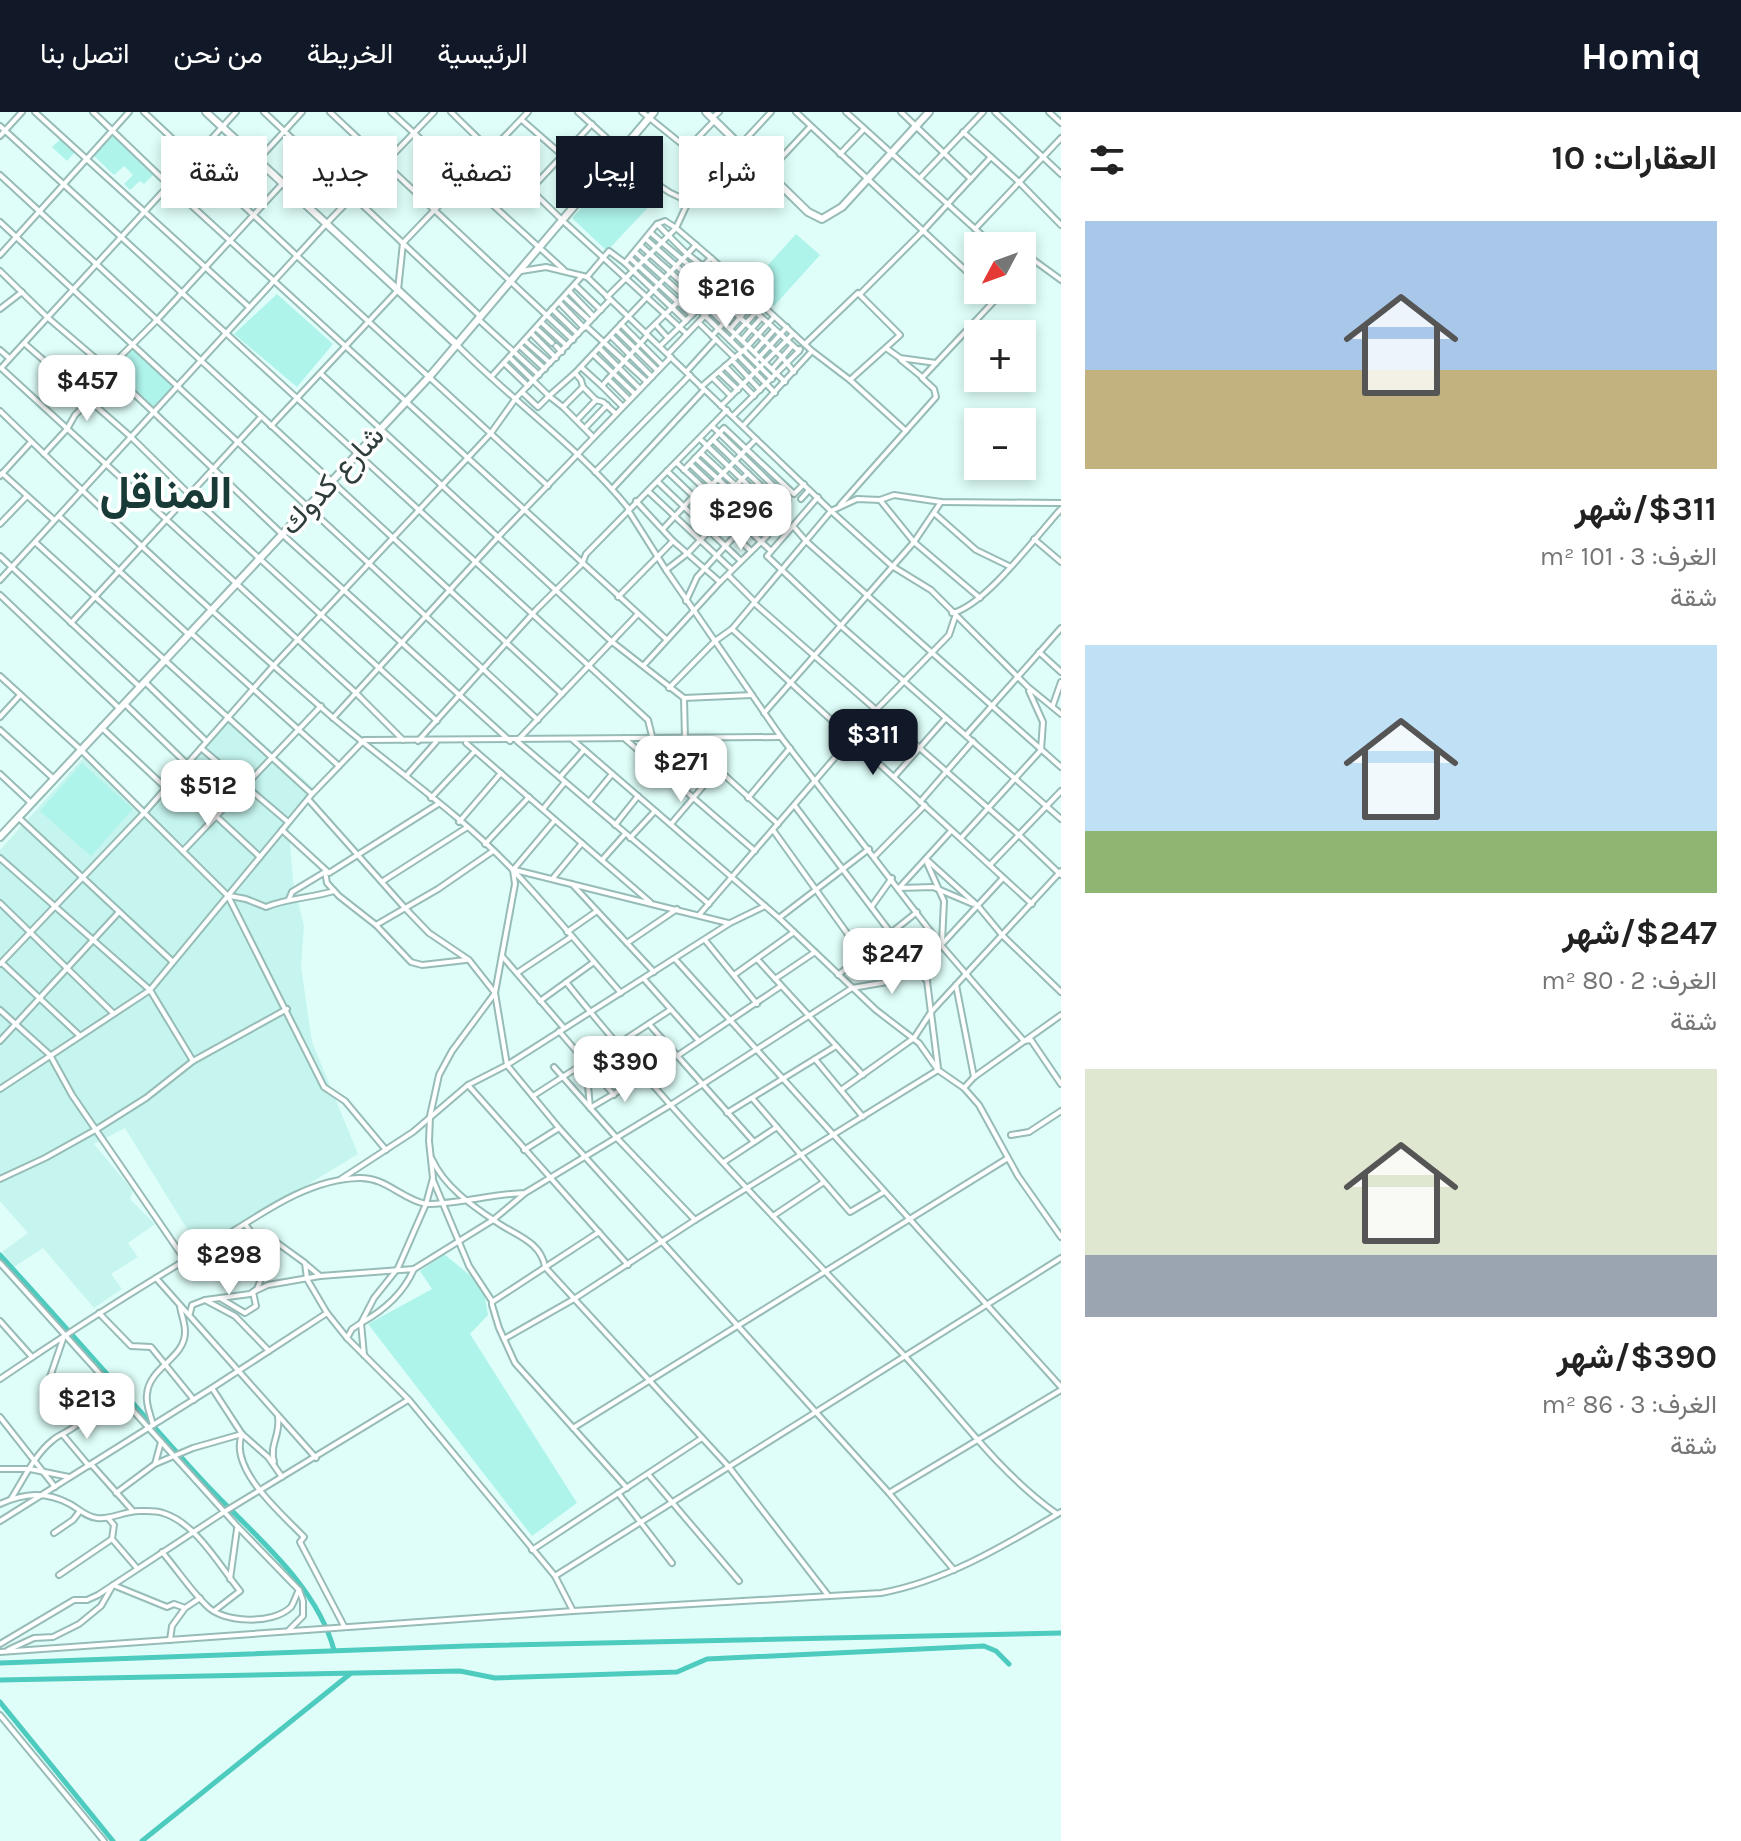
<!DOCTYPE html>
<html lang="ar">
<meta charset="utf-8">
<style>
body{margin:0;font-family:Karla,Vazirmatn,sans-serif;background:#f6f6f6;color:#222;direction:rtl;height:100vh;display:flex;flex-direction:column;font-size:30px;white-space:nowrap}
*{box-sizing:border-box;margin:0}
p{font-size:26px;color:#767676}
.icon{flex:none;width:44px;height:44px;fill:none;stroke:currentColor;stroke-width:2;stroke-linecap:round;stroke-linejoin:round}
.map{position:relative;flex:1;overflow:hidden;direction:ltr}
.drawer{display:flex;flex-direction:column;background:#fff;width:680px}
.drawer>*{flex:none}
.top-card{position:absolute;left:24px;top:24px;width:760px;height:72px;direction:rtl;display:flex;gap:16px}
.needle{width:52px;rotate:229deg}
.controls{position:absolute;left:964px;top:120px;display:grid;gap:16px}
.controls a{display:grid;place-items:center;width:72px;height:72px;border-radius:0px;background:#fff;box-shadow:0 4px 12px #0003;font-size:40px}
.price{position:absolute;translate:-50% -68px;padding:0 18px;border-radius:16px;background:#fff;color:#222;font-size:26px;line-height:52px;filter:drop-shadow(0 2px 4px #0008)}
.price::after{content:'';position:absolute;left:50%;top:48px;width:24px;height:18px;margin-left:-12px;background:inherit;clip-path:polygon(0 0,100% 0,50% 100%)}
.price.current{background:#111827;color:#fff}
ul{padding:0;list-style:none}
li{display:grid;align-content:center;gap:16px;height:424px;padding:0 24px}
li span{display:grid;place-items:center;height:248px;border-radius:0px;color:#555}
li>.icon{margin-inline-start:auto}
span .icon{width:144px;height:144px;fill:#fffc;stroke-width:1}
li b{font-size:34px}
h2{display:flex;justify-content:space-between;align-items:center;height:96px;padding:0 24px;font-size:34px}
.tag{padding:0 28px;border-radius:0px;background:#fff;box-shadow:0 4px 12px #0003;font-size:28px;line-height:72px}
.tag.current{background:#111827;color:#fff}
header{display:flex;align-items:center;gap:48px;box-sizing:border-box;height:112px;padding:0 40px;background:#111827;color:#fff}
header strong{font-size:38px}
nav{display:flex;gap:44px;margin-inline-start:auto;font-size:28px}
main{display:flex;flex:1;min-height:0}
.map>svg:first-child{display:block}
</style>
<header>
<strong>Homiq</strong>
<nav><a>الرئيسية</a><a>الخريطة</a><a>من نحن</a><a>اتصل بنا</a></nav>
</header>
<main>
<section class="drawer">
<h2>العقارات: 10<svg class="icon" aria-label="filters" viewBox="0 0 24 24"><path d="M4 7h16M4 17h16"/><circle cx="9" cy="7" r="2"/><circle cx="15" cy="17" r="2"/></svg></h2>
<ul>
<li><span style="background:linear-gradient(#a9c7e8 60%,#c2b280 0)"><svg class="icon" aria-label="home" viewBox="0 0 24 24"><path d="M3 11l9-7 9 7M6 9v11h12V9"/></svg></span><div><b>$311/شهر</b><p>الغرف: 3 · 101 m²</p><p>شقة</p></div></li>
<li><span style="background:linear-gradient(#bfe0f5 75%,#8fb573 0)"><svg class="icon" aria-label="home" viewBox="0 0 24 24"><path d="M3 11l9-7 9 7M6 9v11h12V9"/></svg></span><div><b>$247/شهر</b><p>الغرف: 2 · 80 m²</p><p>شقة</p></div></li>
<li><span style="background:linear-gradient(#dfe7d0 75%,#9aa5b1 0)"><svg class="icon" aria-label="home" viewBox="0 0 24 24"><path d="M3 11l9-7 9 7M6 9v11h12V9"/></svg></span><div><b>$390/شهر</b><p>الغرف: 3 · 86 m²</p><p>شقة</p></div></li>
</ul>
</section>
<div class="map">
<svg width="1061" height="1729" viewBox="0 0 1061 1729">
<rect width="100%" height="100%" fill="#dffef9"/>
<!-- built -->
<polygon fill="#c5f5ee" points="232,604 316,678 289,717 293,769 304,814 301,855 312,930 358,1042 200,1138 125,1016 94,1032 133,1079 130,1087 155,1112 128,1131 138,1145 111,1162 122,1177 94,1196 43,1136 14,1155 2,1140 28,1121 0,1089 0,738 84,645 146,703"/>
<!-- green -->
<g fill="#aef4eb">
<polygon points="114,23 155,61 144,72 140,69 130,78 124,72 133,63 124,54 114,63 94,44"/>
<polygon points="62,26 76,39 67,49 52,35"/>
<polygon points="620,54 656,87 607,139 572,106"/>
<polygon points="796,122 820,143 774,194 750,173"/>
<polygon points="277,182 333,232 297,275 234,222"/>
<polygon points="133,237 173,274 152,296 114,258"/>
<polygon points="82,651 133,697 91,744 40,699"/>
<polygon points="444,1142 483,1174 488,1203 470,1222 577,1391 532,1424 368,1212 432,1177 420,1159"/>
</g>
<g fill="none" stroke-linecap="round" stroke-linejoin="round">
<!-- canal -->
<g stroke="#4dcbbf" stroke-width="5">
<path d="M0,1143C67,1216 133,1292 200,1366C247,1418 315,1468 334,1538"/>
<polyline points="0,1551 467,1534 1061,1521"/>
<polyline points="0,1568 460,1559 495,1566 677,1560 707,1547 984,1534 996,1539 1009,1552"/>
<polyline points="0,1590 113,1729"/>
<polyline points="142,1729 350,1562"/>
</g>
<!-- street casing -->
<g stroke="#97bcb7" stroke-width="8">
<g id="street">
<polyline points="35,0 249,195"/>
<polyline points="93,0 169,73 666,527"/>
<polyline points="144,0 297,144 548,374"/>
<polyline points="264,0 480,204"/>
<polyline points="330,0 573,228"/>
<polyline points="391,0 564,158"/>
<polyline points="451,0 563,109 687,222"/>
<polyline points="578,0 621,39"/>
<polyline points="642,0 688,37 743,92 751,89 772,65"/>
<polyline points="796,0 978,170"/>
<polyline points="846,0 994,134"/>
<polyline points="901,0 971,67"/>
<polyline points="995,0 1061,62"/>
<polyline points="1049,0 1061,11"/>
<polyline points="712,6 719,0"/>
<polyline points="522,8 562,43"/>
<polyline points="0,14 648,608 652,624"/>
<polyline points="963,20 1019,70 1061,113"/>
<polyline points="0,24 22,0"/>
<path d="M627,34C642,58 659,81 689,88L771,0"/>
<polyline points="688,36 714,9"/>
<polyline points="840,42 863,18"/>
<polyline points="258,48 302,0"/>
<polyline points="768,60 810,15"/>
<polyline points="0,63 562,582"/>
<polyline points="921,65 983,0"/>
<polyline points="531,77 592,12"/>
<polyline points="0,110 538,608"/>
<polyline points="657,112 685,140 704,155"/>
<polyline points="975,117 1061,26"/>
<polyline points="651,121 698,161"/>
<polyline points="646,127 691,167"/>
<polyline points="641,134 685,173"/>
<polyline points="635,140 681,181"/>
<polyline points="0,143 129,0"/>
<polyline points="630,146 692,203"/>
<polyline points="711,146 737,170"/>
<polyline points="625,151 686,209"/>
<polyline points="1022,157 1025,158 1035,149 1061,168"/>
<polyline points="0,159 47,205 108,257 282,422 510,629"/>
<polyline points="521,159 546,155 587,165 831,399 892,454 931,478 1028,575 1061,602"/>
<polyline points="587,165 609,139 625,151 657,112 665,109 676,116 711,146 681,177 682,183 698,197 660,234"/>
<polyline points="575,173 601,198"/>
<polyline points="730,177 799,239 800,237"/>
<polyline points="987,178 996,187 1005,178"/>
<polyline points="569,179 594,205"/>
<polyline points="860,182 922,120 991,45"/>
<polyline points="564,185 590,209"/>
<polyline points="607,185 676,116 689,88"/>
<polyline points="720,187 782,245 794,260"/>
<polyline points="559,190 584,216"/>
<polyline points="0,197 22,180"/>
<polyline points="552,197 578,222"/>
<polyline points="698,197 741,239"/>
<polyline points="710,198 785,270"/>
<polyline points="718,205 738,184"/>
<polyline points="479,208 539,263"/>
<polyline points="541,210 567,234"/>
<polyline points="699,211 735,246"/>
<polyline points="621,212 662,253"/>
<polyline points="656,213 668,226"/>
<polyline points="586,214 647,270"/>
<polyline points="536,216 552,231"/>
<polyline points="730,217 749,195"/>
<polyline points="616,218 657,258"/>
<polyline points="531,221 556,246"/>
<polyline points="611,224 652,265"/>
<polyline points="712,224 750,182"/>
<polyline points="730,228 763,193"/>
<polyline points="742,228 761,206"/>
<polyline points="525,229 550,251"/>
<polyline points="24,231 131,325 190,383 437,609"/>
<path d="M456,232C512,289 579,335 629,397"/>
<polyline points="805,232 858,181 900,223 850,268 812,239"/>
<polyline points="520,234 545,257"/>
<polyline points="556,234 562,240"/>
<polyline points="599,236 640,277"/>
<polyline points="886,236 900,246 936,251"/>
<polyline points="0,238 9,246"/>
<polyline points="743,238 772,267"/>
<polyline points="755,239 774,218"/>
<polyline points="593,242 635,282"/>
<polyline points="668,242 737,170 812,239 743,314"/>
<polyline points="738,243 775,281"/>
<polyline points="509,245 549,284 538,295 522,280"/>
<polyline points="732,248 760,278"/>
<polyline points="901,248 922,265"/>
<polyline points="755,250 787,215"/>
<polyline points="504,251 528,274"/>
<polyline points="725,254 754,284"/>
<polyline points="2,255 236,0"/>
<polyline points="581,255 602,274 608,267 628,287"/>
<polyline points="1,256 356,581 403,628"/>
<polyline points="773,256 792,234"/>
<polyline points="108,257 157,208 282,72"/>
<polyline points="687,259 716,227"/>
<polyline points="719,260 738,278"/>
<polyline points="575,261 581,268 583,275"/>
<polyline points="321,262 611,529 684,586 685,627 778,712"/>
<polyline points="491,265 582,164"/>
<polyline points="713,266 731,284"/>
<polyline points="608,267 647,224 646,221 684,184"/>
<polyline points="850,268 906,319"/>
<polyline points="602,274 622,294"/>
<polyline points="701,275 745,237 774,205"/>
<polyline points="596,288 603,290 616,302"/>
<polyline points="721,294 793,222"/>
<polyline points="563,295 549,284 575,261 696,133"/>
<path d="M0,299C107,404 218,506 331,604C391,655 458,700 512,757C550,797 585,840 621,881"/>
<polyline points="733,304 799,239"/>
<polyline points="578,307 596,288 583,275 563,295 593,325"/>
<polyline points="271,314 398,178 403,131 528,0"/>
<polyline points="585,316 607,293"/>
<polyline points="700,327 776,400 788,388 712,314"/>
<polyline points="713,328 782,394"/>
<polyline points="701,341 761,397"/>
<polyline points="44,342 67,317 75,303 114,264"/>
<polyline points="695,346 766,411 755,424"/>
<polyline points="677,351 771,439"/>
<polyline points="690,352 760,418"/>
<polyline points="684,358 724,316 794,382 804,372"/>
<polyline points="667,359 751,439"/>
<polyline points="595,360 690,263"/>
<polyline points="2,361 54,408"/>
<polyline points="0,364 31,330"/>
<polyline points="658,370 740,448"/>
<polyline points="613,376 704,278"/>
<polyline points="648,379 732,458"/>
<polyline points="706,379 756,327"/>
<polyline points="818,385 767,444 841,514 1061,707"/>
<polyline points="801,387 809,378"/>
<polyline points="880,388 914,430 980,486"/>
<polyline points="636,389 673,429 720,470 644,553"/>
<polyline points="719,391 748,361"/>
<polyline points="840,393 936,285 934,277 922,266 996,187"/>
<polyline points="628,398 666,458 781,625 941,833 1024,929 1031,928 1061,972"/>
<polyline points="934,401 976,438 1009,454"/>
<polyline points="732,403 760,373"/>
<polyline points="59,404 188,522"/>
<polyline points="0,412 26,385"/>
<polyline points="793,414 806,429 1061,655"/>
<polyline points="663,417 702,375"/>
<polyline points="1034,427 1061,450"/>
<polyline points="35,430 311,681"/>
<polyline points="0,444 140,575"/>
<polyline points="666,458 688,441 728,399"/>
<polyline points="728,463 754,489"/>
<polyline points="0,468 327,111 434,0"/>
<polyline points="720,470 767,424"/>
<polyline points="0,483 119,596"/>
<polyline points="618,485 673,429"/>
<polyline points="686,489 697,465 777,378"/>
<polyline points="754,491 1019,723 1061,763"/>
<path d="M952,501C985,494 1037,423 1061,397"/>
<polyline points="637,503 517,629 709,792"/>
<polyline points="71,511 261,305"/>
<polyline points="732,517 1032,792"/>
<polyline points="191,521 339,654"/>
<polyline points="1039,540 1061,560"/>
<polyline points="0,564 81,638 228,784 324,975 345,989 386,1038"/>
<polyline points="145,570 206,629"/>
<polyline points="669,576 715,529 732,517 831,399 857,387 880,388 894,383 941,390 1061,391"/>
<polyline points="684,586 752,583"/>
<polyline points="125,592 186,651"/>
<polyline points="1053,593 1061,570"/>
<polyline points="764,601 914,430 941,390"/>
<polyline points="0,605 20,583"/>
<polyline points="333,606 499,424 671,245"/>
<polyline points="101,615 166,676"/>
<polyline points="0,618 54,667"/>
<polyline points="966,623 1061,516"/>
<polyline points="624,626 755,739"/>
<polyline points="573,628 779,806 876,898 919,931 938,958 964,976 979,993 1018,1064 1061,1125"/>
<polyline points="418,629 536,498 582,452 586,442 727,298"/>
<polyline points="466,631 650,790"/>
<polyline points="201,636 288,710"/>
<polyline points="0,662 30,690"/>
<polyline points="406,664 436,630"/>
<polyline points="560,665 584,638"/>
<polyline points="894,665 946,606"/>
<polyline points="175,666 260,745"/>
<polyline points="431,686 475,639"/>
<polyline points="748,686 790,636"/>
<polyline points="308,687 404,795 429,821 469,848 495,881 507,953 559,1016 889,1381 954,1458"/>
<polyline points="589,690 612,662"/>
<polyline points="920,690 973,629"/>
<polyline points="795,694 927,869 938,956"/>
<polyline points="543,697 565,670"/>
<polyline points="19,706 173,850"/>
<path d="M555,708L513,758L515,772L495,881L452,939L439,963L430,1004L429,1029L433,1066L426,1092C459,1092 492,1082 525,1081L672,992L852,876L893,869L915,851"/>
<polyline points="459,710 501,661"/>
<polyline points="671,712 717,658"/>
<polyline points="615,713 638,684"/>
<polyline points="282,718 329,761 438,692"/>
<polyline points="773,718 862,842"/>
<polyline points="630,726 655,699"/>
<polyline points="961,726 1041,638 1043,610 1029,579"/>
<polyline points="485,732 529,685"/>
<polyline points="183,739 321,594"/>
<polyline points="875,744 925,693"/>
<polyline points="0,746 150,878 193,949"/>
<polyline points="926,747 978,794 1002,823 1061,880"/>
<polyline points="602,748 625,722"/>
<polyline points="927,751 944,789 942,830"/>
<polyline points="990,753 1061,679"/>
<polyline points="515,758 728,811"/>
<polyline points="553,766 582,731"/>
<polyline points="383,769 466,716"/>
<polyline points="572,772 654,860"/>
<polyline points="899,776 933,775 973,792"/>
<polyline points="899,776 951,719"/>
<path d="M230,784L246,787L266,795C287,786 311,786 334,779"/>
<polyline points="289,787 292,780 325,760 327,771 339,784 376,813 411,850 422,853 466,848"/>
<polyline points="0,791 113,901"/>
<polyline points="872,794 892,766"/>
<polyline points="699,803 876,598 949,523 955,505"/>
<polyline points="779,806 869,737"/>
<polyline points="376,813 438,777 493,739"/>
<polyline points="567,820 597,799"/>
<polyline points="705,828 757,892"/>
<polyline points="627,831 677,797"/>
<polyline points="502,844 564,916"/>
<polyline points="675,847 1061,1275"/>
<polyline points="757,847 863,963"/>
<polyline points="2,851 80,924"/>
<polyline points="0,852 144,701 275,552 491,321 516,286 610,188"/>
<polyline points="517,861 571,825"/>
<polyline points="734,863 794,820"/>
<polyline points="838,863 917,800"/>
<polyline points="644,867 699,929"/>
<polyline points="775,867 815,840"/>
<polyline points="927,867 932,843 1003,766"/>
<path d="M566,870C670,1000 788,1119 901,1240C952,1294 996,1359 1057,1402"/>
<polyline points="956,873 974,965"/>
<polyline points="540,889 594,850"/>
<polyline points="0,898 50,943 72,983 185,1148"/>
<polyline points="649,912 754,1030"/>
<polyline points="559,919 614,983"/>
<polyline points="0,929 119,800"/>
<polyline points="618,932 670,898"/>
<polyline points="677,944 781,874"/>
<polyline points="815,947 863,1005"/>
<polyline points="554,955 615,1024 695,1108"/>
<polyline points="468,973 628,1153"/>
<polyline points="964,976 974,965 1061,903"/>
<polyline points="0,977 150,878 312,682 364,628 781,625"/>
<polyline points="841,978 914,926 931,900 1061,759"/>
<polyline points="533,984 586,950 590,996 646,963"/>
<polyline points="752,986 850,1100 884,1080"/>
<polyline points="727,1001 836,934"/>
<polyline points="1011,1023 1029,1020 1061,999"/>
<polyline points="524,1038 559,1016"/>
<path d="M432,1047C444,1074 471,1093 495,1109C514,1123 541,1129 545,1155L729,1355L827,1482"/>
<polyline points="724,1050 777,1015"/>
<polyline points="0,1067 45,1046 97,1017 146,986 193,949 287,897"/>
<polyline points="341,1067 413,1020 468,973 507,953 730,811 765,794"/>
<polyline points="433,1068 469,1154 492,1189"/>
<polyline points="773,1104 824,1070"/>
<polyline points="599,1120 492,1190 492,1193 499,1216 515,1251 627,1376"/>
<polyline points="255,1125 276,1130 305,1151 307,1167 327,1201 347,1226 409,1288 555,1464 573,1499"/>
<polyline points="0,1151 237,1414 299,1478 303,1489 303,1504 289,1518"/>
<path d="M307,1153L320,1164L414,1157C403,1182 385,1198 361,1211L364,1243"/>
<polyline points="414,1157 493,1108 524,1082"/>
<polyline points="156,1166 316,1346"/>
<polyline points="220,1186 245,1201 256,1194 253,1180 268,1173 320,1164"/>
<polyline points="205,1188 250,1182 257,1177 263,1162 263,1136 245,1112"/>
<polyline points="99,1201 131,1234 151,1235 194,1288"/>
<polyline points="190,1201 192,1193 205,1188 235,1204 269,1239"/>
<polyline points="0,1209 32,1245"/>
<polyline points="504,1227 574,1187 695,1108 938,958"/>
<path d="M0,1267C69,1220 139,1175 211,1133C256,1106 305,1067 359,1066C386,1065 401,1087 426,1092L398,1156L374,1186L361,1211L352,1217L347,1226"/>
<polyline points="212,1276 242,1322 268,1345 282,1365"/>
<path d="M77,1304C95,1305 109,1296 119,1282"/>
<polyline points="0,1305 55,1375"/>
<path d="M153,1313C151,1304 145,1291 147,1282C149,1255 186,1246 185,1219C185,1211 181,1202 180,1194"/>
<polyline points="573,1316 1008,1046"/>
<path d="M242,1322C228,1357 282,1402 304,1425L300,1430L344,1514"/>
<polyline points="63,1323 89,1354"/>
<path d="M274,1350C269,1333 281,1322 278,1305"/>
<polyline points="91,1352 132,1398"/>
<polyline points="155,1352 193,1336 242,1322"/>
<polyline points="0,1357 30,1357 69,1365"/>
<polyline points="648,1362 739,1469"/>
<polyline points="116,1381 155,1352 161,1330"/>
<polyline points="618,1381 672,1451"/>
<polyline points="889,1381 1061,1278"/>
<path d="M11,1387C23,1368 35,1342 53,1328C61,1321 72,1319 80,1310C72,1293 59,1282 50,1265L64,1224"/>
<path d="M0,1392C24,1381 46,1379 70,1392C79,1397 86,1405 97,1406C111,1408 124,1399 139,1399C147,1399 155,1398 163,1401C196,1411 219,1453 240,1479L214,1499"/>
<polyline points="0,1409 212,1276 327,1201"/>
<polyline points="54,1421 73,1408 80,1399"/>
<polyline points="112,1427 136,1455"/>
<polyline points="532,1438 702,1326"/>
<path d="M162,1440C177,1457 190,1478 207,1494C223,1511 273,1513 291,1495C294,1491 296,1483 299,1478"/>
<polyline points="59,1463 112,1427 114,1413 108,1406"/>
<polyline points="555,1464 1061,1146"/>
<polyline points="230,1467 237,1417"/>
<polyline points="170,1528 172,1514 185,1496"/>
<polyline points="0,1532 74,1488 87,1488 98,1483 224,1400 408,1288"/>
<polyline points="8,1538 34,1526 53,1525 79,1512 101,1494 113,1473 167,1495 174,1492 185,1496 200,1486"/>
<path d="M0,1540L573,1499L881,1481C946,1469 1005,1433 1061,1400"/>
<polyline points="0,1603 104,1729"/>
</g>
</g>
<!-- secondary casing -->
<g stroke="#97bcb7" stroke-width="10">
<g id="secondary">
<polyline points="206,0 456,232"/>
<polyline points="706,0 808,100 822,107 842,95 929,0"/>
<polyline points="0,725 430,264 654,0"/>
</g>
</g>
<!-- street -->
<use href="#street" stroke="#fff" stroke-width="4"/>
<!-- secondary -->
<use href="#secondary" stroke="#fff" stroke-width="6"/>
</g>
<g text-anchor="middle" dominant-baseline="central" stroke-width="7" stroke-linejoin="round" paint-order="stroke">
<!-- street labels -->
<g font-size="30" fill="#2f3e3c" stroke="#fff">
<text transform="translate(332 368) rotate(-47)">شارع كدوك</text>
</g>
<!-- town labels -->
<g font-size="46" font-weight="bold" fill="#193b37" stroke="#fff">
<text x="166" y="381">المناقل</text>
</g>
</g>
</svg>
<div class="controls">
<a><svg class="needle" viewBox="-14 -14 28 28"><path d="M0-13l5 13h-10z" fill="#e53935"/><path d="M0 13l5-13h-10z" fill="#767676"/></svg></a>
<a>+</a>
<a>−</a>
</div>
<b class="price" style="left:726px;top:218px">$216</b>
<b class="price" style="left:87px;top:311px">$457</b>
<b class="price" style="left:741px;top:440px">$296</b>
<b class="price current" style="left:873px;top:665px">$311</b>
<b class="price" style="left:681px;top:692px">$271</b>
<b class="price" style="left:208px;top:716px">$512</b>
<b class="price" style="left:892px;top:884px">$247</b>
<b class="price" style="left:625px;top:992px">$390</b>
<b class="price" style="left:229px;top:1185px">$298</b>
<b class="price" style="left:87px;top:1329px">$213</b>
<div class="top-card">
<a class="tag">شراء</a>
<a class="tag current">إيجار</a>
<a class="tag">تصفية</a>
<a class="tag">جديد</a>
<a class="tag">شقة</a>
</div>
</div>
</main>
